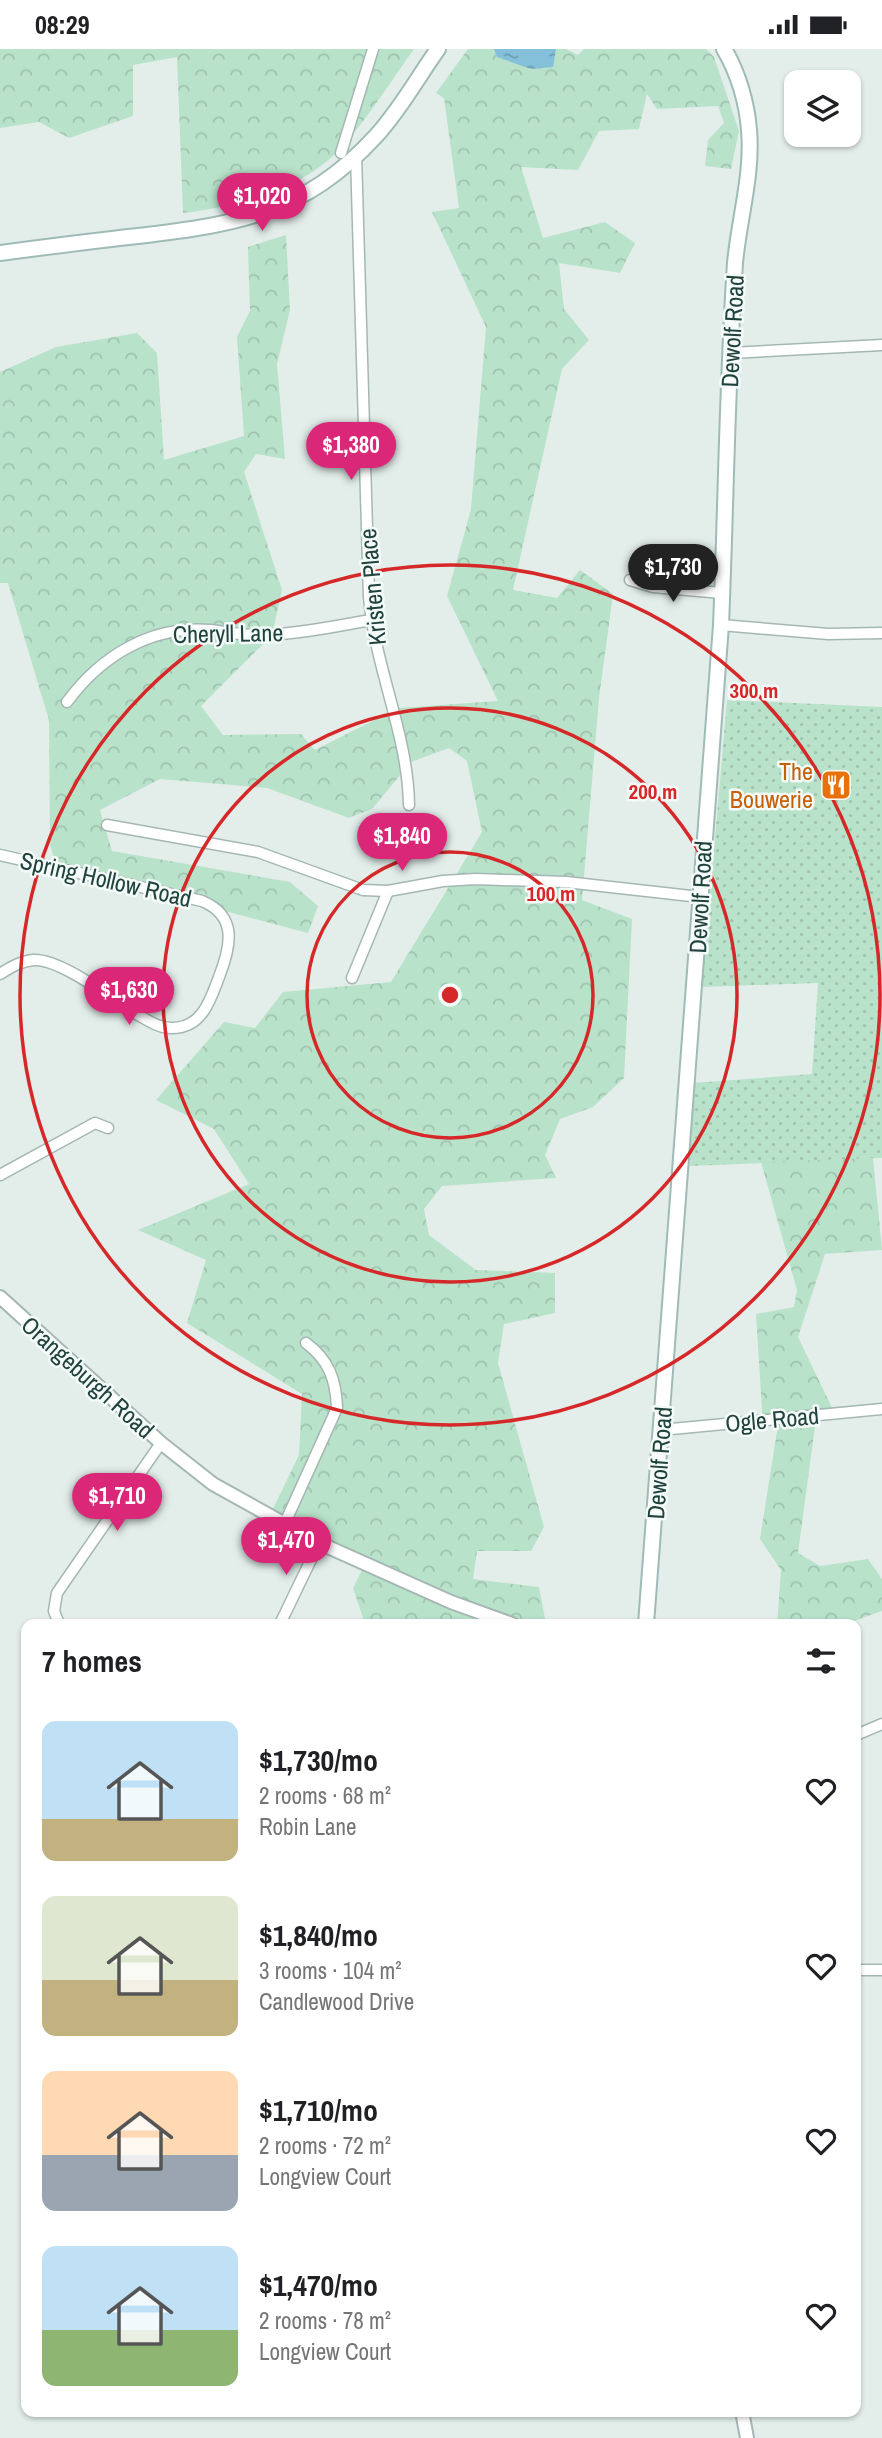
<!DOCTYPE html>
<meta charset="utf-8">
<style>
body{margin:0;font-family:"Archivo Narrow",sans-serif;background:#f2f2f2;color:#202124;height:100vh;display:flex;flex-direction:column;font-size:26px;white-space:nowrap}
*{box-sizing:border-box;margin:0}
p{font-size:23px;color:#757577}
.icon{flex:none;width:38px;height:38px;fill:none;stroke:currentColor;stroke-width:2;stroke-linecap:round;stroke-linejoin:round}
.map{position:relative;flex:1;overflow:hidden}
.panel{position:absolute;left:21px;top:1570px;width:840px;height:798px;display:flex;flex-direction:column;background:#fff;border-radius:14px;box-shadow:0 2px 5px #0004}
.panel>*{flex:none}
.tools{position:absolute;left:784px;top:21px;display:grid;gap:14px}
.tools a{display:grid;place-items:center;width:77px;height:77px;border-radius:14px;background:#fff;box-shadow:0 2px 5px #0004;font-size:35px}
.price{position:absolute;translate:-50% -60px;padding:0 16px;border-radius:24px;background:#db2777;color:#fff;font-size:23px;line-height:46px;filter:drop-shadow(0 2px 4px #0008)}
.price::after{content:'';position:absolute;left:50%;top:42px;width:21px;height:16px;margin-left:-10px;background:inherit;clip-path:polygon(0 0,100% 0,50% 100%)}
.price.on{background:#222;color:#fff}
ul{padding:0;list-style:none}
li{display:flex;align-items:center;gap:21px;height:175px;padding:0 21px}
li span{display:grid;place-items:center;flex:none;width:196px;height:140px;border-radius:14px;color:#555}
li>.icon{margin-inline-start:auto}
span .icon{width:84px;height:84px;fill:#fffc;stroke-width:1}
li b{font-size:30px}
h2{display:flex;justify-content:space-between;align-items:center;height:84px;padding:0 21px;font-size:30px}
.status{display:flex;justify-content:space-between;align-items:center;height:49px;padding:0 35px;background:#fff;direction:ltr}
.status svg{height:19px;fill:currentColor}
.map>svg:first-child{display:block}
</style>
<div class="status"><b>08:29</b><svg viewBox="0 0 49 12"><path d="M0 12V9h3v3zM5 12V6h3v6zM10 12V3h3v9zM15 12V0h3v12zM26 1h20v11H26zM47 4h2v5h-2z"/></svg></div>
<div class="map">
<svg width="882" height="2389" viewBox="0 0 882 2389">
<defs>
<pattern id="grass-dots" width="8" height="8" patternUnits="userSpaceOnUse" patternTransform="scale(1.75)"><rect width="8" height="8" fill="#b9e2ca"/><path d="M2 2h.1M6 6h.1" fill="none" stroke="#9fc3af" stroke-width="1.8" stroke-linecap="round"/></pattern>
<pattern id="forest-crowns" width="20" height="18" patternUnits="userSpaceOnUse" patternTransform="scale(1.75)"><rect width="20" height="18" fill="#b9e2ca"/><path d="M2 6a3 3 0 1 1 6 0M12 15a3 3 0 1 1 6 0" fill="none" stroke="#9fc3af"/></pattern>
<pattern id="water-ripples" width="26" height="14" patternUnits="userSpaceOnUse" patternTransform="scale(1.75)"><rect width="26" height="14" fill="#84c0d9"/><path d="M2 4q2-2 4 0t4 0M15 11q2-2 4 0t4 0" fill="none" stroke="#6c9eb1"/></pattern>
</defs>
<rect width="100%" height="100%" fill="#e3eeeb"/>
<!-- grass -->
<polygon fill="url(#grass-dots)" points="727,651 882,658 882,1109 690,1117 694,1034 812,1025 818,934 702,938"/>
<!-- forest -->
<g fill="url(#forest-crowns)">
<path d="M0,0H414C391,32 370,66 344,96C305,140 239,157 183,164L177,8L133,16V67L69,89L39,73L0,79Z"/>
<polygon points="468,0 566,0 578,6 584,0 706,0 714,8 739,82 731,120 705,117 708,91 724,74 718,57 657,60 647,45 639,80 599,82 578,121 521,118 543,189 605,173 635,194 620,224 559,214 564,260 589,291 562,320 513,541 557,549 580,521 613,545 599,649 582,851 632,870 624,1029 593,1058 560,1070 545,1106 556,1129 442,1137 424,1160 429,1186 476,1221 555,1224 555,1264 504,1275 498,1314 544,1478 531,1502 477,1502 473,1530 539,1538 546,1575 365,1575 353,1539 365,1515 270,1466 299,1406 302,1345 187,1274 206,1211 138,1181 249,1135 214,1080 156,1051 224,973 255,979 283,943 391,933 482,783 467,712 449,699 411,713 372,760 349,769 267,739 160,730 100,761 112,802 290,833 318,857 308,884 57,818 50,796 49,671 8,534 0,534 0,323 56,298 137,284 157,304 164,411 244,387 237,288 250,262 248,198 286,186 290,261 277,315 285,410 256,405 244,423 282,541 272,586 201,657 223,686 301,685 315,701 398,659 498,652 447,547 471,460 486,278 432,163 459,159 444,49 436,44"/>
<polygon points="873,1109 882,1201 825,1205 798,1288 837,1369 816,1370 798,1504 820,1517 868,1510 882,1530 882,1562 846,1575 777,1575 781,1521 760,1490 778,1376 763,1377 756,1265 794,1258 797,1241 761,1113"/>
</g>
<!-- water -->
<polygon fill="url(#water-ripples)" points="494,0 556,0 553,18 531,20 497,8"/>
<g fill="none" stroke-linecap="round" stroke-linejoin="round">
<!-- minor casing -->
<g stroke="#a5b7b4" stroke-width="13">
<g id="minor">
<polyline points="341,104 373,0"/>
<path d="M356,106L369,548C375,619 408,686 409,756"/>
<polyline points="731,304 882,296"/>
<polyline points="630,531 653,538 722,544"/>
<polyline points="721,576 828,585 882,584"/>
<path d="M67,653C101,607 151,576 210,581C228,583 245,587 264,586C299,585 336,577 371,571"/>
<polyline points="107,776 258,803 363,841 388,842 443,832 476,830 566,833 700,848"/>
<path d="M0,806L202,852C238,867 231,897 219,928C210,952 202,979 172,979C157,979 146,970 133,963C109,948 61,910 34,911C21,912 11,918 0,925"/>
<polyline points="352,929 388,842"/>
<polyline points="0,1126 95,1074 108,1079"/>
<polyline points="661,1381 882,1360"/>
<path d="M284,1476L337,1359C336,1331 329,1311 306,1294"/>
<polyline points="59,1575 54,1562 57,1544 161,1394"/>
<polyline points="280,1575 319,1494"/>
<polyline points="856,1686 882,1675"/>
<polyline points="856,1921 882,1921"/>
</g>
</g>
<!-- tertiary casing -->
<g stroke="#a5b7b4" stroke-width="16">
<g id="tertiary">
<polyline points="0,1248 161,1394 213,1435 319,1494 451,1553 512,1575"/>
<polyline points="742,2362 747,2389"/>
</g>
</g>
<!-- secondary casing -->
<g stroke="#9fbbb6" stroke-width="18">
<g id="secondary">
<path d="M0,204C46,198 92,192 138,187C238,175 304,165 376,87C400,61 418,28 438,0"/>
<path d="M646,1575L721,576C726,455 727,334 735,214C739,170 753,125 749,81C747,54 738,23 724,0"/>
</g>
</g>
<!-- minor -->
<use href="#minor" stroke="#fff" stroke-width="10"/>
<!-- tertiary -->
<use href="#tertiary" stroke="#fff" stroke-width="12"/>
<!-- secondary -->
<use href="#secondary" stroke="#fff" stroke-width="14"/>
</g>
<!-- distance rings -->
<g fill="none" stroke="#d62828" stroke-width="3.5">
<circle cx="450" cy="946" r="143"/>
<circle cx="450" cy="946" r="287"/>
<circle cx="450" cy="946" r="430"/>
</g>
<!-- icons -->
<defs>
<g id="restaurant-square" transform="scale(1.575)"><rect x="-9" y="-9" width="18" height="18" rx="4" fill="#e8710a" stroke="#f4faf8"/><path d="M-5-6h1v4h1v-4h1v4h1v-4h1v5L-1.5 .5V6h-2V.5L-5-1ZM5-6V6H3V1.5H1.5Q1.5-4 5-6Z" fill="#fff"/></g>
</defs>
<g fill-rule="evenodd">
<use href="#restaurant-square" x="836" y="736"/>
</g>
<g text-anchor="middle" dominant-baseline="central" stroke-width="5" stroke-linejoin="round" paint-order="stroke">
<!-- street labels -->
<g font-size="24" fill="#20423e" stroke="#f4faf8">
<text transform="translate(732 282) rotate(-87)">Dewolf Road</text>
<text transform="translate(372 538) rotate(-95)">Kristen Place</text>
<text transform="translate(228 584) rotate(-1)">Cheryll Lane</text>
<text transform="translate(106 830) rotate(13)">Spring Hollow Road</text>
<text transform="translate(700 848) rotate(-87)">Dewolf Road</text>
<text transform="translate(88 1328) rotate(42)">Orangeburgh Road</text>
<text transform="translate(772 1370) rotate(-5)">Ogle Road</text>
<text transform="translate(659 1414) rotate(-86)">Dewolf Road</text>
</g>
<!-- food labels -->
<g font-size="24" fill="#c56008" stroke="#f4faf8" text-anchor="end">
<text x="813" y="722">The<tspan x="813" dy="28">Bouwerie</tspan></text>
</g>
</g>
<circle cx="450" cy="946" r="10" fill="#d62828" stroke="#f4faf8" stroke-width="3.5"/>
<g font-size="21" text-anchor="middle" font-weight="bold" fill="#d62828" stroke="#f4faf8" stroke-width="5" stroke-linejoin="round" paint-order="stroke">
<text x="754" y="649">300 m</text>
<text x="653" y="750">200 m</text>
<text x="551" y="852">100 m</text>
</g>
</svg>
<div class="tools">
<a><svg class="icon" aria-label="layers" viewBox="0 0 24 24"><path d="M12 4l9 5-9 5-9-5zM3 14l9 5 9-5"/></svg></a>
</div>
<b class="price" style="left:262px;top:184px">$1,020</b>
<b class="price" style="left:351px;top:433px">$1,380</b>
<b class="price on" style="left:673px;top:555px">$1,730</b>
<b class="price" style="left:402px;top:824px">$1,840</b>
<b class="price" style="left:129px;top:978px">$1,630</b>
<b class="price" style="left:117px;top:1484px">$1,710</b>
<b class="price" style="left:286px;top:1528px">$1,470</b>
<section class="panel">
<h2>7 homes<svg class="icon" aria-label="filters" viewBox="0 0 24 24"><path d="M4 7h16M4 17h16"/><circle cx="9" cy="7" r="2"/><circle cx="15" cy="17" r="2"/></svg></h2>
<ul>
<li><span style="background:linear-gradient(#bfe0f5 70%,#c2b280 0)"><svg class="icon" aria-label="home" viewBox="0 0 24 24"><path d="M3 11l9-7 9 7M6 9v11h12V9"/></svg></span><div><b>$1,730/mo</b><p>2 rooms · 68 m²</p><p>Robin Lane</p></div><svg class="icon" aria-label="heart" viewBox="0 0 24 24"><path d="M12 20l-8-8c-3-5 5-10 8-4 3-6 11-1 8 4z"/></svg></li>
<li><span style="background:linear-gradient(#dfe7d0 60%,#c2b280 0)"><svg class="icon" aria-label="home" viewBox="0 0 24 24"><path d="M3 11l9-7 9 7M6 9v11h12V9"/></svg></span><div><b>$1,840/mo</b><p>3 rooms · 104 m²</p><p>Candlewood Drive</p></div><svg class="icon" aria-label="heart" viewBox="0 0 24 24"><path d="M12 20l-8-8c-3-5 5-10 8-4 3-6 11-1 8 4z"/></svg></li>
<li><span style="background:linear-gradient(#ffd9b3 60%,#9aa5b1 0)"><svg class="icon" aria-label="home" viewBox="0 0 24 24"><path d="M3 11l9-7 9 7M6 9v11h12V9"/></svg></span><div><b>$1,710/mo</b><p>2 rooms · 72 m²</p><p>Longview Court</p></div><svg class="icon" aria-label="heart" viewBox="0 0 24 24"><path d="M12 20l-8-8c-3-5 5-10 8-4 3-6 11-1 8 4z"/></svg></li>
<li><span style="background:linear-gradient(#bfe0f5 60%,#8fb573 0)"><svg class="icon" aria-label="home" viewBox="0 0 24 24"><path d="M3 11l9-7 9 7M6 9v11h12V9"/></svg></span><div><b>$1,470/mo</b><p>2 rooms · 78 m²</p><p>Longview Court</p></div><svg class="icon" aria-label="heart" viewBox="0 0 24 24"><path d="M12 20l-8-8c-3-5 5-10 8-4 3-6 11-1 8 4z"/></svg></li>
</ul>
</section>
</div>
